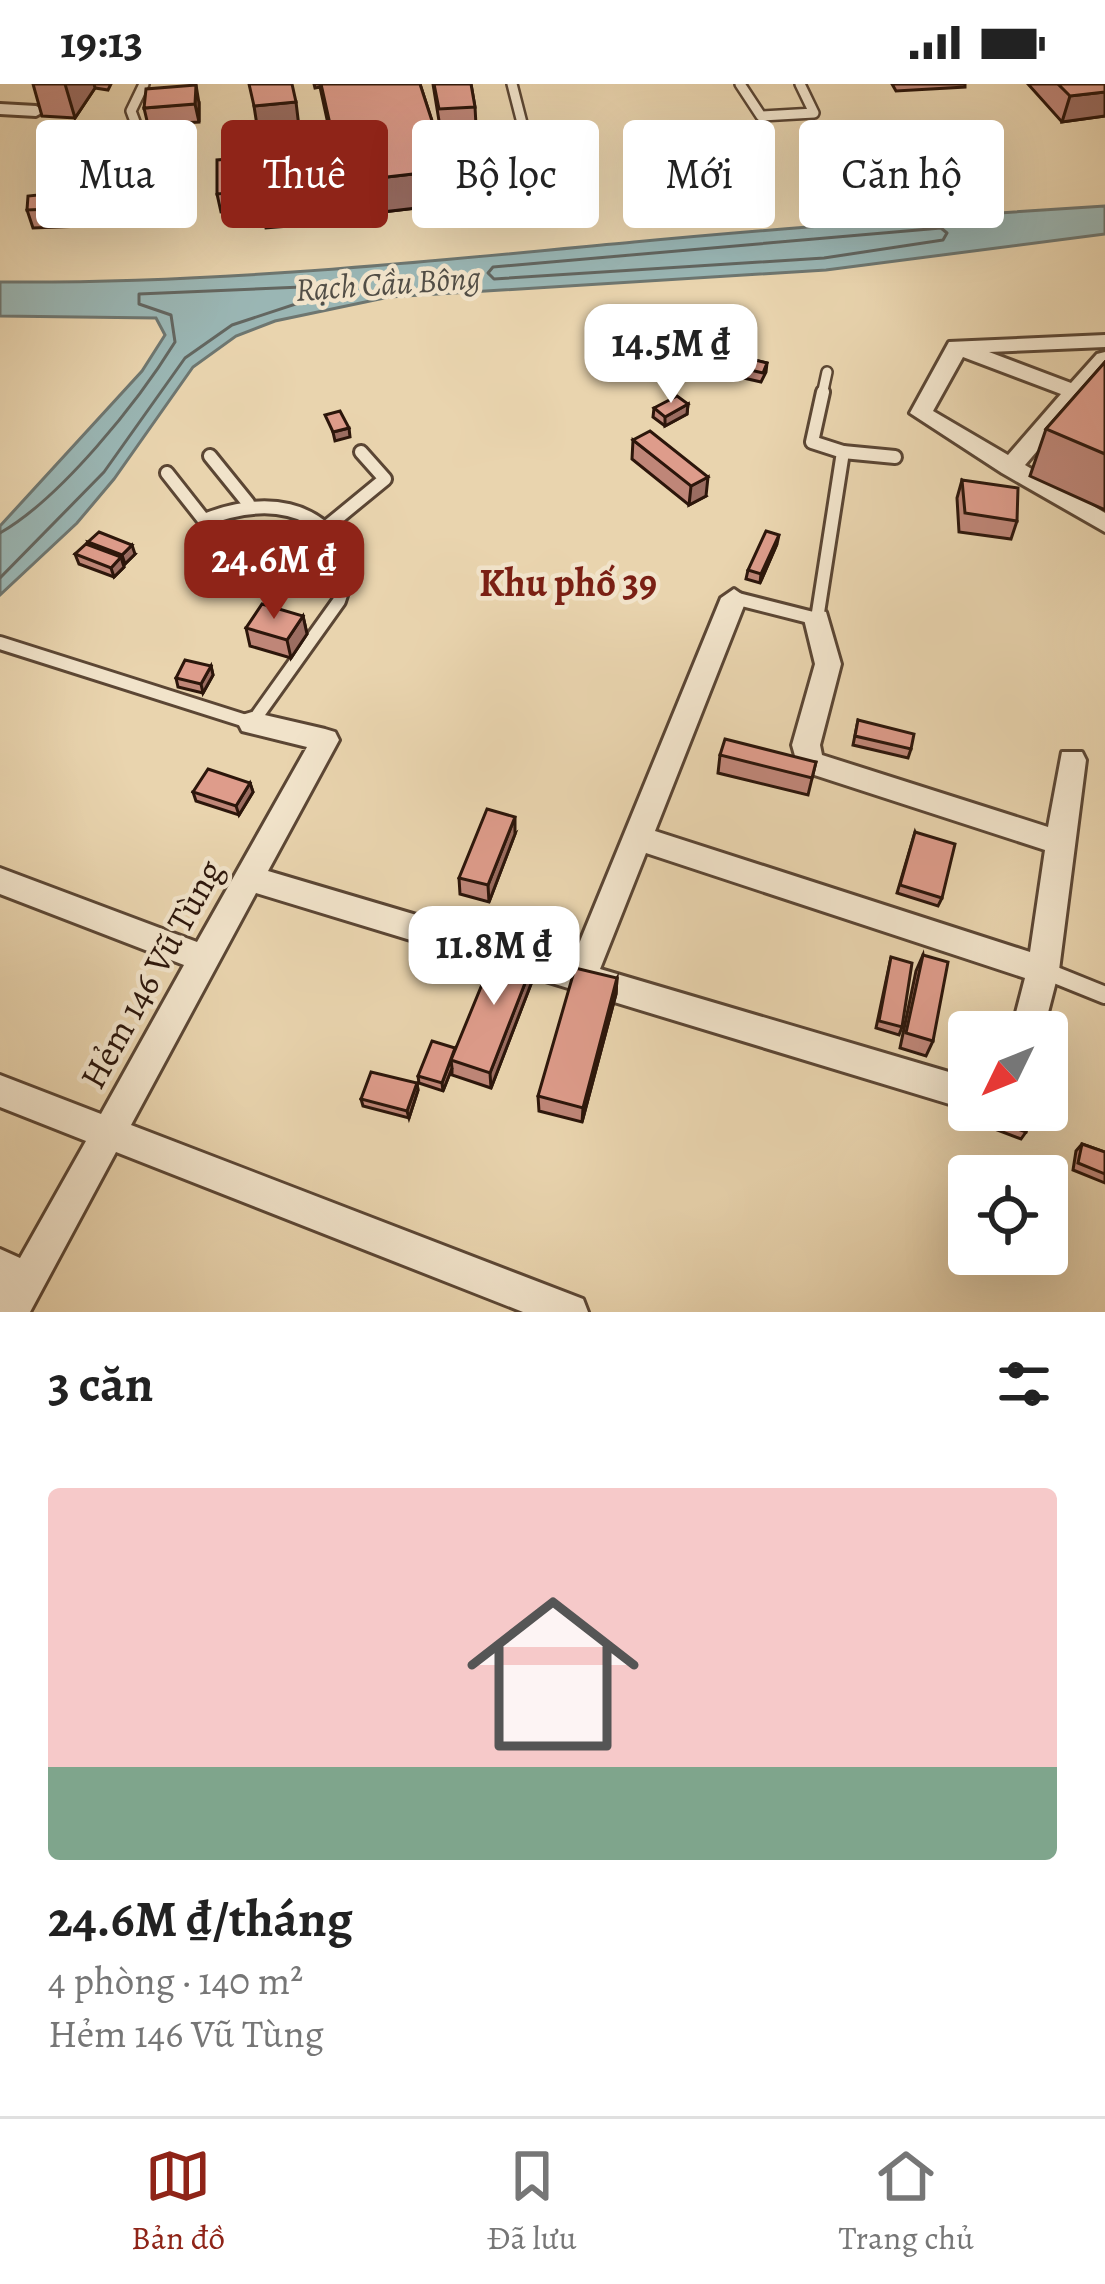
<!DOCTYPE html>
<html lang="vi">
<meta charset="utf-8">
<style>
body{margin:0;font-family:Alegreya,serif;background:#f6f6f6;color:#222;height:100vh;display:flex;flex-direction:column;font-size:45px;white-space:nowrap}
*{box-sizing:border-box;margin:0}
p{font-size:39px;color:#767676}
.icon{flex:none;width:66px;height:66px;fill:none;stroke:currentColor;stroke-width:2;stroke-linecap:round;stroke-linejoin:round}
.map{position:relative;height:1228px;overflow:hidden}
.drawer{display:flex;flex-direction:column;background:#fff;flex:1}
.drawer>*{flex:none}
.hud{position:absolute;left:36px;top:36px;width:1035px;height:108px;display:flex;gap:24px}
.needle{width:78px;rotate:227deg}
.fabs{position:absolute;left:948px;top:927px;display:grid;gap:24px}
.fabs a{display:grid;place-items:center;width:120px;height:120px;border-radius:12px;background:#fff;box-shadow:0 12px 48px #0002;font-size:60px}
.price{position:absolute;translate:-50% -102px;padding:0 27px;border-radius:24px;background:#fff;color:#222;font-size:39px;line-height:78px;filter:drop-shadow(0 3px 6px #0008)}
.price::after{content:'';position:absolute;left:50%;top:72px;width:36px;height:27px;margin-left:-18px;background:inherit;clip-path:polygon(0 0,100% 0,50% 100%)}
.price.active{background:#8f2418;color:#fff}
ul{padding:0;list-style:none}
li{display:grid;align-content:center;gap:24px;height:636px;padding:0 48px}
li span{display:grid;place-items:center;height:372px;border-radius:12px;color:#555}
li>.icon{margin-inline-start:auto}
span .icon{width:216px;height:216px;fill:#fffc;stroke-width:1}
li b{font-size:51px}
h2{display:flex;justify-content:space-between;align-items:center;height:144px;padding:0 48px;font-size:51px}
.pill{padding:0 42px;border-radius:12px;background:#fff;box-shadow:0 12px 48px #0002;font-size:42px;line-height:108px}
.pill.active{background:#8f2418;color:#fff}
.status{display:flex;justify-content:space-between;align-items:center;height:84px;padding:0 60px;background:#fff;direction:ltr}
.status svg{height:33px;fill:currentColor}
.menu{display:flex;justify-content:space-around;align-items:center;height:168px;border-top:3px solid #e0e0e0;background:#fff;font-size:33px;color:#767676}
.menu a{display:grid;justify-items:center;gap:6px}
.menu .active{color:#8f2418}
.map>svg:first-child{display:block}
</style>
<div class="status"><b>19:13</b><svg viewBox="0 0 49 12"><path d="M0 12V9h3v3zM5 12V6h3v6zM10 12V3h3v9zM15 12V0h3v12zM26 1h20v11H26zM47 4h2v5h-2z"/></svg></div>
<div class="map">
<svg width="1105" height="1228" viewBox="0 0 1105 1228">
<rect width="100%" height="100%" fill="#e9d4ae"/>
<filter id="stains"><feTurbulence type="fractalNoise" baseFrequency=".00167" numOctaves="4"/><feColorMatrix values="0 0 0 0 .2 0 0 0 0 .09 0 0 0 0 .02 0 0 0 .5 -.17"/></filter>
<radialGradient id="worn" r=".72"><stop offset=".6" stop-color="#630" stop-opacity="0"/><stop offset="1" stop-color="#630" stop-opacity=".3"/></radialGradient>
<!-- water -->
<path fill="#9ab6b4" stroke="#6e7670" stroke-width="3" d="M1105,122V150L826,186L389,213L275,237L236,252L193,283L114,395L77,439L0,511V442L142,287L165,251L156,234L0,232V198C213,200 423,178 634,158C791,143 948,132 1105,122Z"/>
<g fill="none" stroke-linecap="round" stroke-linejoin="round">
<!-- shore -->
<g stroke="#636660" stroke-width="3">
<polygon points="941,144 947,149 943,156 824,174 494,195 488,189 493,183"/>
<path d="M0,449C61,414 138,318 175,258L171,231L139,220V210L326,202L323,211L232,241L185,274L104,388L0,494"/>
</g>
<!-- service-far2 casing -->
<g stroke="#5b4634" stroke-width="14">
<g id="service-far2">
<polyline points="144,0 131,27 146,67"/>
<polyline points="512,0 542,117"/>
<polyline points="740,0 761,32 814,29 800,0"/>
<polyline points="822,311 827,288"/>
</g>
</g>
<!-- service-far1 casing -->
<g stroke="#5b4634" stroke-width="18">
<g id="service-far1">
<polyline points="843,368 895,373"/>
<polyline points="210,372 248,419"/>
<polyline points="329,441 385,395 361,368"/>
<polyline points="734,514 817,535 843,368 812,358 823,308"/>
<path d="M0,559L252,639L339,517L351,480C321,418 264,413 204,436L167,389"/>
</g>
</g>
<!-- service casing -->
<g stroke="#5b4634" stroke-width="22">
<polyline id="service" points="1043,886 1105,911"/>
</g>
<!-- minor casing -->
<g stroke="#5b4634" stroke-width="6">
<g id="minor">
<polygon points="0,20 36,22 45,27 36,32 0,30"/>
<path d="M1105,251V263L989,268L1071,299L1097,270L1105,268V288L1025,381L1105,429V448L1002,389L910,329L949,258ZM963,273L1061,310L1008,371L933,327Z"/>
<polygon points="734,505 747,514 655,747 1030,868 1045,766 799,686 792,661 815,580 804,535 817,526 826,528 841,580 820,661 822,671 1048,743 1062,668 1082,668 1086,676 1059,886 1043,948 1011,948 1025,894 646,769 600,885 969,994 969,1026 256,809 131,1041 570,1210 583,1215 588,1228 523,1228 116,1068 30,1228 0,1228 0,1165 20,1174 86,1057 0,1023 0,991 101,1030 184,881 0,810 0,784 197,858 307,663 242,647 238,639 242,631 252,628 325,645 335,648 339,656 268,787 572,877 721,514"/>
</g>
</g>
<!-- service-far2 -->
<use href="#service-far2" stroke="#f1e3ca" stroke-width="9"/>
<!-- service-far1 -->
<use href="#service-far1" stroke="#f1e3ca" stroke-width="12"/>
<!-- service -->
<use href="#service" stroke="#f1e3ca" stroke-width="16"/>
<!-- minor -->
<use href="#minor" fill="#f1e3ca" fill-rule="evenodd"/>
</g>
<!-- wall -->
<g fill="#bf8678" stroke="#2c160b" stroke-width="3">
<polygon points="33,0 111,0 108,6 95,4 75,34 42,32"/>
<polygon points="314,0 420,0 448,86 451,120 348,132 320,3 315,4"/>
<polygon points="433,0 471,0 475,23 476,41 440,43"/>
<polygon points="892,0 965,0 965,3 896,7"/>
<polygon points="1028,0 1105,0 1105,32 1062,38"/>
<polygon points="199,19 199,38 148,41 144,24"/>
<polygon points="255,73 258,91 259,125 221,128 217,110"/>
<polygon points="77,107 82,124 82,142 33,144 27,126"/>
<polygon points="750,275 767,279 766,288 761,298 722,289 724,280"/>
<polygon points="1105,278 1105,426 1030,392 1046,345"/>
<polygon points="688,320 687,330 665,342 653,333 654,324"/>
<polygon points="633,356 706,412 689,421 632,375"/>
<polygon points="962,396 1017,437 1011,455 959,448 957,414"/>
<polygon points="88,458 135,470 125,480 123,479 124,483 114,493 79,480 75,470 90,462"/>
<polygon points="777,460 760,499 746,495 748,486"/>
<polygon points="303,532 307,550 291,574 250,562 246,544"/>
<polygon points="211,582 213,591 203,609 178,603 176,594"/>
<polygon points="858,636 911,665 908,674 853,661"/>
<polygon points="720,671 816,678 808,711 718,689"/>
<polygon points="250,699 253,708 239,731 196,717 193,708"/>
<polygon points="915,748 942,814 938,822 897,809"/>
<polygon points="515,750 489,818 460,810 459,794"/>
<polygon points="923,871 933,957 926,972 900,964 916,887"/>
<polygon points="891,873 902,943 899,951 876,944"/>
<polygon points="536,887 491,1004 452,991 452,984 443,1007 419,999 418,992 455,964"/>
<polygon points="617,894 616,910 582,1038 539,1027 538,1012"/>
<polygon points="417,999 418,1006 409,1034 363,1022 361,1015"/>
<polygon points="982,1026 1029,1026 1026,1048 1021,1055 979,1039"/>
<polygon points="1082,1060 1105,1068 1105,1099 1073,1086 1076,1067"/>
</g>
<!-- shaded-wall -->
<g fill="#9b6d61" stroke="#2c160b" stroke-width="3">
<polygon points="65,0 94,0 95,4 75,34"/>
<polygon points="196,1 199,19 199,38 195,20"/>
<polygon points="1105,8 1105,32 1062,38 1070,12"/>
<polygon points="296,18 299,43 258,48 254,22"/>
<polygon points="255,73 258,91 259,125 255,107"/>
<polygon points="448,86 451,120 348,132 343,98"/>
<polygon points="77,107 82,124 82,142 77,124"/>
<polygon points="288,123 291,142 266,144 263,126"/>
<polygon points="688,320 687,330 665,342 665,333"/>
<polygon points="349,344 350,353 335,357 333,348"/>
<polygon points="708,393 706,412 689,421 691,402"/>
<polygon points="779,451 777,460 760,499 761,490"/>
<polygon points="132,461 135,470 125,480 122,471"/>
<polygon points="121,473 124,483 114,493 111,484"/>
<polygon points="303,532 307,550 291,574 287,556"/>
<polygon points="211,582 213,591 203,609 201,600"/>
<polygon points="250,699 253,708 239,731 236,722"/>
<polygon points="515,733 515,750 489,818 488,801"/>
<polygon points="536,871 536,887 491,1004 490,989"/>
<polygon points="617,894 616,910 582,1038 583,1024"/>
<polygon points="451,976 452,984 443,1007 442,999"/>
<polygon points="417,999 418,1006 409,1034 407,1027"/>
</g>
<!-- building -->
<g fill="#de9c8b" stroke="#2c160b" stroke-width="3">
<polygon points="249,0 292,0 296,18 254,22"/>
<polygon points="321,0 420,0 448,86 343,98"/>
<polygon points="434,0 471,0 475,23 439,25"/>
<polygon points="1058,0 1105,0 1105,8 1070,12"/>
<polygon points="196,1 195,20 144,24 146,5"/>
<polygon points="255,73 255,107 217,110 217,76"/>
<polygon points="284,97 288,123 263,126 259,100"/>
<polygon points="77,107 77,124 27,126 28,112"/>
<polygon points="734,260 752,264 747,274 767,279 763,289 724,280"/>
<polygon points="1105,278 1105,370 1046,345"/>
<polygon points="677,312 688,320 665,333 654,324"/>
<polygon points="340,327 349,344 333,348 325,331"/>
<polygon points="650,347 708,393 691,402 633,356"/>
<polygon points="962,396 1018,404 1017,437 965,429"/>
<polygon points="766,447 779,451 761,490 748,486"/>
<polygon points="99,448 132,461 122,471 88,458"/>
<polygon points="86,460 121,473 111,484 75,470"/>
<polygon points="262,520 303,532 287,556 246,544"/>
<polygon points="185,576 211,582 201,600 176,594"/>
<polygon points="858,636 914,650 911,665 855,652"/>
<polygon points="725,655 816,678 812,694 720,671"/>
<polygon points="208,685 250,699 236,722 193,708"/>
<polygon points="487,725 515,733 488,801 459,794"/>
<polygon points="915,748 955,760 942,814 900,801"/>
<polygon points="499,859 536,871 490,989 451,976"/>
<polygon points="923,871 948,878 933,957 906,949"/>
<polygon points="891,873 912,879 902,943 879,937"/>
<polygon points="575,884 617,894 583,1024 538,1012"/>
<polygon points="432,957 455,964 442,999 418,992"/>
<polygon points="371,988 417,999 407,1027 361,1015"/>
<polygon points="984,1026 1030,1027 1026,1048 983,1032"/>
<polygon points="1082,1060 1105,1068 1105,1090 1078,1079"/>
</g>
<g text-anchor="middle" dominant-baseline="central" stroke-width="9" stroke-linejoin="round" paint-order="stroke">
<!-- far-water labels -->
<g font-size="33" font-style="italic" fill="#524e46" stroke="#f1e3ca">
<text transform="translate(388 199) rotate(-4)">Rạch Cầu Bông</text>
</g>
<!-- street labels -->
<g font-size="36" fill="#2c160b" stroke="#f1e3ca">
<text transform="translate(151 890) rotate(-61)">Hẻm 146 Vũ Tùng</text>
</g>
<!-- neighbourhood labels -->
<g font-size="39" font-weight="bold" fill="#7a1f14" stroke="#f1e3ca">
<text x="568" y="498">Khu phố 39</text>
</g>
</g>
<rect width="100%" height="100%" filter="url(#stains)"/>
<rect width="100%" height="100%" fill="url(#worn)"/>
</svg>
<div class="fabs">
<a><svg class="needle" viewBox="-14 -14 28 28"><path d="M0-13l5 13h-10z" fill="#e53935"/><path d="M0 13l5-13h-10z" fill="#767676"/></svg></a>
<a><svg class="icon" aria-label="locate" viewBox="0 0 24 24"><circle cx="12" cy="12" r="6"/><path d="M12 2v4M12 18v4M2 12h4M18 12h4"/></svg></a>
</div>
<b class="price" style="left:671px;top:322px">14.5M ₫</b>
<b class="price active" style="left:274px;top:538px">24.6M ₫</b>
<b class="price" style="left:494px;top:924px">11.8M ₫</b>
<div class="hud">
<a class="pill">Mua</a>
<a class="pill active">Thuê</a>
<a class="pill">Bộ lọc</a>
<a class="pill">Mới</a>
<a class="pill">Căn hộ</a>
</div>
</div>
<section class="drawer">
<h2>3 căn<svg class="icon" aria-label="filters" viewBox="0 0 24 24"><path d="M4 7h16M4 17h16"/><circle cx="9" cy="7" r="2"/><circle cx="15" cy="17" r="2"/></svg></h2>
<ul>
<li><span style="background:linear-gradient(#f6c9c9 75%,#7fa58c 0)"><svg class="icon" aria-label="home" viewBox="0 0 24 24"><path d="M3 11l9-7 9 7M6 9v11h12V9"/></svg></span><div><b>24.6M ₫/tháng</b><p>4 phòng · 140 m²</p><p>Hẻm 146 Vũ Tùng</p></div></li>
</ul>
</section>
<nav class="menu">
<a class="active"><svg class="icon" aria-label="map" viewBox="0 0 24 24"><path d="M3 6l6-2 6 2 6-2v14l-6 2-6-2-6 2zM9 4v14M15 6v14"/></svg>Bản đồ</a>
<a><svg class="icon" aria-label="saved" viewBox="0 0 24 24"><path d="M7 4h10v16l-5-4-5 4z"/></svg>Đã lưu</a>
<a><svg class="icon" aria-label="home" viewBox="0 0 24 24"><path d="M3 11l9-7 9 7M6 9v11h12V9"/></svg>Trang chủ</a>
</nav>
